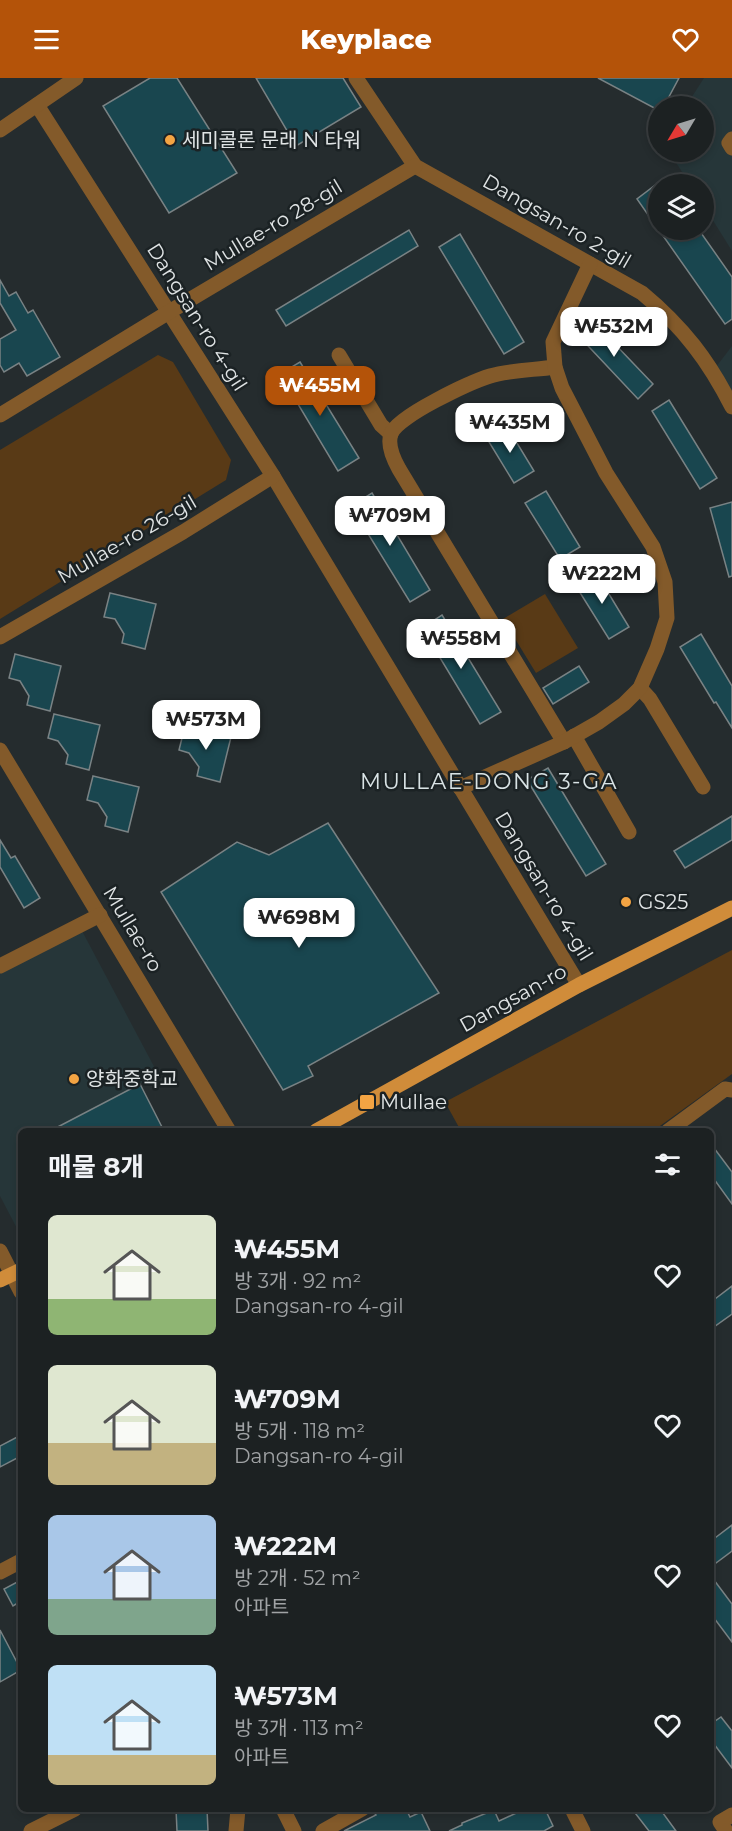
<!DOCTYPE html>
<html lang="ko">
<meta charset="utf-8">
<style>
body{margin:0;font-family:Montserrat,"Noto Sans KR",sans-serif;background:#292e2f;color:#f1f3f6;height:100vh;display:flex;flex-direction:column;font-size:22px;white-space:nowrap}
*{box-sizing:border-box;margin:0}
p{font-size:20px;color:#a0a3a5}
.icon{flex:none;width:33px;height:33px;fill:none;stroke:currentColor;stroke-width:2;stroke-linecap:round;stroke-linejoin:round}
.map{position:relative;flex:1;overflow:hidden}
.panel{position:absolute;left:18px;top:1050px;width:696px;height:684px;display:flex;flex-direction:column;background:#1c2122;border-radius:9px;box-shadow:0 3px 9px #0003,0 0 0 2px #3a3e40}
.panel>*{flex:none}
.needle{width:39px;rotate:232deg}
.buttons{position:absolute;left:648px;top:18px;display:grid;gap:12px}
.buttons a{display:grid;place-items:center;width:66px;height:66px;border-radius:50%;background:#1c2122;box-shadow:0 3px 9px #0003,0 0 0 2px #3a3e40;font-size:30px}
.price{position:absolute;translate:-50% -51px;padding:0 14px;border-radius:12px;background:#fff;color:#222;font-size:20px;line-height:39px;filter:drop-shadow(0 2px 3px #0008)}
.price::after{content:'';position:absolute;left:50%;top:36px;width:18px;height:14px;margin-left:-9px;background:inherit;clip-path:polygon(0 0,100% 0,50% 100%)}
.price.selected{background:#b45309;color:#fff}
ul{padding:0;list-style:none}
li{display:flex;align-items:center;gap:18px;height:150px;padding:0 30px}
li span{display:grid;place-items:center;flex:none;width:168px;height:120px;border-radius:9px;color:#555}
li>.icon{margin-inline-start:auto}
span .icon{width:72px;height:72px;fill:#fffc;stroke-width:1}
li b{font-size:26px}
h2{display:flex;justify-content:space-between;align-items:center;height:72px;padding:0 30px;font-size:26px}
header{display:flex;justify-content:space-between;align-items:center;height:78px;padding:0 30px;background:#b45309;color:#fff;font-size:27px;font-weight:800}
.map>svg:first-child{display:block}
</style>
<header><svg class="icon" aria-label="menu" viewBox="0 0 24 24"><path d="M4 6h16M4 12h16M4 18h16"/></svg>Keyplace<svg class="icon" aria-label="heart" viewBox="0 0 24 24"><path d="M12 20l-8-8c-3-5 5-10 8-4 3-6 11-1 8 4z"/></svg></header>
<div class="map">
<svg width="732" height="1753" viewBox="0 0 732 1753">
<rect width="100%" height="100%" fill="#252c2e"/>
<!-- built -->
<g fill="#263639">
<polygon points="704,0 732,0 732,173 704,128 704,106 690,106 669,74 704,74 704,28 686,28"/>
<polygon points="732,268 732,329 713,293"/>
<polygon points="81,851 158,996 60,1048 63,1053 21,1053 21,1158 0,1118 0,893"/>
</g>
<!-- green -->
<g fill="#593a16">
<polygon points="158,277 173,284 231,382 226,402 0,541 0,372"/>
<polygon points="545,516 578,570 536,595 503,541"/>
<polygon points="732,872 732,996 653,1053 461,1053 445,1024"/>
</g>
<!-- building -->
<g fill="#19464f" stroke="#798284" stroke-width="1.5">
<polygon points="150,0 177,0 237,95 169,135 103,28"/>
<polygon points="256,0 343,0 361,29 296,68"/>
<polygon points="598,0 679,0 664,28 658,28 658,32"/>
<polygon points="658,105 658,151 637,121"/>
<polygon points="409,152 418,168 286,248 276,232"/>
<polygon points="659,152 699,152 732,199 732,241 725,246"/>
<polygon points="460,156 524,264 504,276 439,169"/>
<polygon points="0,202 9,218 16,214 28,235 33,232 60,279 27,298 19,285 4,294 0,287 0,261 16,252 0,225"/>
<polygon points="590,240 653,306 638,321 575,254"/>
<polygon points="300,284 359,380 338,393 280,296"/>
<polygon points="669,322 717,400 700,411 652,333"/>
<polygon points="506,347 534,393 514,405 486,359"/>
<polygon points="546,413 580,469 560,481 525,425"/>
<polygon points="372,415 430,512 410,524 351,428"/>
<polygon points="732,424 732,498 729,499 710,430"/>
<polygon points="595,493 629,549 609,561 574,505"/>
<polygon points="110,515 156,526 145,571 122,565 124,556 115,541 104,539"/>
<polygon points="442,537 501,634 480,646 422,550"/>
<polygon points="701,556 732,608 732,650 716,624 714,625 680,569"/>
<polygon points="15,576 61,588 50,633 27,627 29,618 20,603 9,600"/>
<polygon points="579,588 589,604 553,626 543,610"/>
<polygon points="54,636 100,647 89,692 66,686 68,677 58,663 48,660"/>
<polygon points="185,648 231,659 220,704 197,698 199,689 189,675 179,672"/>
<polygon points="548,690 606,786 586,798 527,702"/>
<polygon points="93,698 139,709 128,754 105,748 107,739 98,725 87,722"/>
<polygon points="732,738 732,762 685,790 674,773"/>
<polygon points="328,745 439,915 308,988 313,998 283,1012 161,814 237,764 269,777"/>
<polygon points="0,762 11,780 15,778 40,820 24,830 0,789"/>
<polygon points="140,1006 164,1053 50,1053"/>
<polygon points="711,1066 732,1094 732,1126 711,1097"/>
<polygon points="732,1208 732,1236 711,1251 711,1224"/>
<polygon points="21,1357 21,1378 0,1389 0,1368"/>
<polygon points="732,1447 732,1473 716,1485 711,1478 711,1463"/>
<polygon points="711,1498 732,1526 732,1564 711,1536"/>
<polygon points="21,1502 21,1523 13,1528 4,1511"/>
<polygon points="0,1552 21,1592 0,1604"/>
<polygon points="721,1639 732,1653 732,1690 711,1662 711,1646"/>
<polygon points="176,1731 207,1731 208,1753 177,1753"/>
<polygon points="372,1731 406,1731 410,1739 421,1734 430,1753 344,1753 376,1737"/>
<polygon points="525,1731 545,1731 553,1748 544,1753 449,1753 462,1747 462,1745 494,1732 499,1743"/>
<polygon points="632,1731 660,1731 676,1753 649,1753"/>
</g>
<g fill="none" stroke-linecap="round" stroke-linejoin="round">
<!-- minor -->
<g stroke="#835a2a" stroke-width="15">
<path d="M356,0L415,88L642,215C683,249 709,283 732,329"/>
<polyline points="37,27 273,398 579,907"/>
<polyline points="0,52 76,0"/>
<polyline points="732,61 729,65 732,70"/>
<polyline points="339,277 381,347 391,356"/>
<path d="M555,289C534,292 510,292 490,298C471,304 397,338 391,356C387,367 394,382 399,391L564,664"/>
<polyline points="0,337 169,234 415,88"/>
<polyline points="0,559 183,454 273,398"/>
<polyline points="640,610 650,621 703,709"/>
<polyline points="574,658 629,754"/>
<polyline points="0,672 229,1053"/>
<polyline points="460,710 564,664 599,644 624,626 640,610 657,571 667,540 665,504 653,469 606,395 562,310 555,289 553,264 590,186"/>
<polyline points="0,888 100,837"/>
<polyline points="668,1053 725,1011 732,1012"/>
<polyline points="0,1173 21,1214"/>
<polyline points="0,1494 21,1483"/>
<polyline points="283,1731 294,1753"/>
<polyline points="572,1731 583,1753"/>
<polyline points="31,1753 75,1731"/>
<polyline points="236,1753 238,1731"/>
<polyline points="323,1753 362,1731"/>
<polyline points="726,1753 720,1744 732,1737"/>
</g>
<!-- major -->
<g stroke="#d08c3a" stroke-width="15">
<polyline points="316,1053 579,907 732,830"/>
<polyline points="0,1202 21,1192"/>
</g>
</g>
<!-- markers -->
<g fill="#f3a443" stroke="#1b2224" stroke-width="2">
<circle cx="170" cy="62" r="6"/>
<circle cx="626" cy="824" r="6"/>
<circle cx="74" cy="1001" r="6"/>
<rect x="359" y="1016" width="16" height="16" rx="3"/>
</g>
<g text-anchor="middle" dominant-baseline="central" stroke-width="5" stroke-linejoin="round" paint-order="stroke">
<!-- poi labels -->
<g font-size="20" fill="#e0e4e5" stroke="#1b2224" text-anchor="start">
<text x="182" y="62">세미콜론 문래 N 타워</text>
<text x="638" y="824">GS25</text>
<text x="86" y="1001">양화중학교</text>
<text x="380" y="1024">Mullae</text>
</g>
<!-- street labels -->
<g font-size="20" fill="#e0e4e5" stroke="#1b2224">
<text transform="translate(557 143) rotate(30)">Dangsan-ro 2-gil</text>
<text transform="translate(273 147) rotate(-31)">Mullae-ro 28-gil</text>
<text transform="translate(197 239) rotate(58)">Dangsan-ro 4-gil</text>
<text transform="translate(127 461) rotate(-30)">Mullae-ro 26-gil</text>
<text transform="translate(544 808) rotate(59)">Dangsan-ro 4-gil</text>
<text transform="translate(133 851) rotate(59)">Mullae-ro</text>
<text transform="translate(513 920) rotate(-29)">Dangsan-ro</text>
</g>
<!-- quarter labels -->
<g font-size="22" letter-spacing="1.5" fill="#d9e3e5" stroke="#1b2224">
<text x="489" y="703">MULLAE-DONG 3-GA</text>
</g>
</g>
</svg>
<div class="buttons">
<a><svg class="needle" viewBox="-14 -14 28 28"><path d="M0-13l5 13h-10z" fill="#e53935"/><path d="M0 13l5-13h-10z" fill="#a0a3a5"/></svg></a>
<a><svg class="icon" aria-label="layers" viewBox="0 0 24 24"><path d="M12 4l9 5-9 5-9-5zM3 14l9 5 9-5"/></svg></a>
</div>
<b class="price" style="left:614px;top:280px">₩532M</b>
<b class="price selected" style="left:320px;top:339px">₩455M</b>
<b class="price" style="left:510px;top:376px">₩435M</b>
<b class="price" style="left:390px;top:469px">₩709M</b>
<b class="price" style="left:602px;top:527px">₩222M</b>
<b class="price" style="left:461px;top:592px">₩558M</b>
<b class="price" style="left:206px;top:673px">₩573M</b>
<b class="price" style="left:299px;top:871px">₩698M</b>
<section class="panel">
<h2>매물 8개<svg class="icon" aria-label="filters" viewBox="0 0 24 24"><path d="M4 7h16M4 17h16"/><circle cx="9" cy="7" r="2"/><circle cx="15" cy="17" r="2"/></svg></h2>
<ul>
<li><span style="background:linear-gradient(#dfe7d0 70%,#8fb573 0)"><svg class="icon" aria-label="home" viewBox="0 0 24 24"><path d="M3 11l9-7 9 7M6 9v11h12V9"/></svg></span><div><b>₩455M</b><p>방 3개 · 92 m²</p><p>Dangsan-ro 4-gil</p></div><svg class="icon" aria-label="heart" viewBox="0 0 24 24"><path d="M12 20l-8-8c-3-5 5-10 8-4 3-6 11-1 8 4z"/></svg></li>
<li><span style="background:linear-gradient(#dfe7d0 65%,#c2b280 0)"><svg class="icon" aria-label="home" viewBox="0 0 24 24"><path d="M3 11l9-7 9 7M6 9v11h12V9"/></svg></span><div><b>₩709M</b><p>방 5개 · 118 m²</p><p>Dangsan-ro 4-gil</p></div><svg class="icon" aria-label="heart" viewBox="0 0 24 24"><path d="M12 20l-8-8c-3-5 5-10 8-4 3-6 11-1 8 4z"/></svg></li>
<li><span style="background:linear-gradient(#a9c7e8 70%,#7fa58c 0)"><svg class="icon" aria-label="home" viewBox="0 0 24 24"><path d="M3 11l9-7 9 7M6 9v11h12V9"/></svg></span><div><b>₩222M</b><p>방 2개 · 52 m²</p><p>아파트</p></div><svg class="icon" aria-label="heart" viewBox="0 0 24 24"><path d="M12 20l-8-8c-3-5 5-10 8-4 3-6 11-1 8 4z"/></svg></li>
<li><span style="background:linear-gradient(#bfe0f5 75%,#c2b280 0)"><svg class="icon" aria-label="home" viewBox="0 0 24 24"><path d="M3 11l9-7 9 7M6 9v11h12V9"/></svg></span><div><b>₩573M</b><p>방 3개 · 113 m²</p><p>아파트</p></div><svg class="icon" aria-label="heart" viewBox="0 0 24 24"><path d="M12 20l-8-8c-3-5 5-10 8-4 3-6 11-1 8 4z"/></svg></li>
</ul>
</section>
</div>
